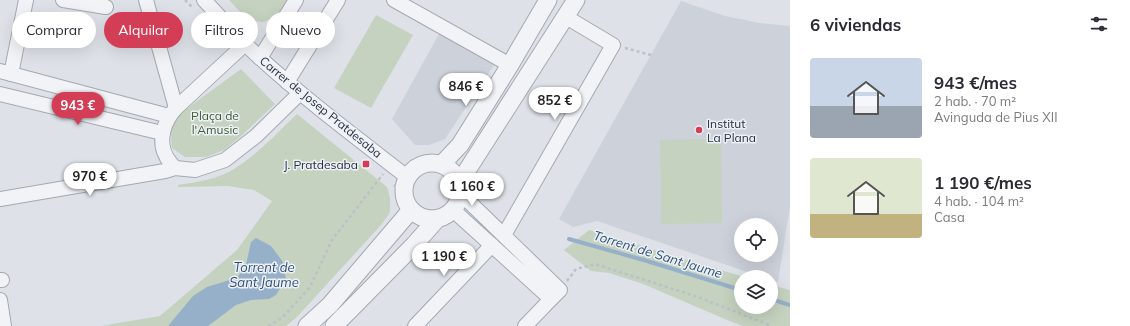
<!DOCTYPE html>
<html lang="es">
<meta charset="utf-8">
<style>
body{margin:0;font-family:Mulish,sans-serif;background:#f2f2f3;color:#2b2b33;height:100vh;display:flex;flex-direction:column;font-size:15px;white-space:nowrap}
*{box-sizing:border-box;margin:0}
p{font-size:13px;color:#7c7c81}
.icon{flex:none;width:22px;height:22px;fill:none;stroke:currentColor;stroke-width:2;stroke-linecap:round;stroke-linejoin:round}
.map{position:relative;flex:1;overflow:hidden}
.sheet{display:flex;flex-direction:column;background:#fff;width:340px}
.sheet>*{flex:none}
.guide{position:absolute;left:12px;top:12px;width:380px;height:36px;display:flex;gap:8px}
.controls{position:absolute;left:734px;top:218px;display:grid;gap:8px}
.controls a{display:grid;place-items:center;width:44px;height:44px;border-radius:50%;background:#fff;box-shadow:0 4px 16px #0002;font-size:20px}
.price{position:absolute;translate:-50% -34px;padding:0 9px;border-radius:14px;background:#fff;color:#222;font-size:13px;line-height:26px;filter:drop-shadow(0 1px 2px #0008)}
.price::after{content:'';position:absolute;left:50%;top:24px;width:12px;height:9px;margin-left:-6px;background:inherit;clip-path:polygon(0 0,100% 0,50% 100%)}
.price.selected{background:#d33d55;color:#fff}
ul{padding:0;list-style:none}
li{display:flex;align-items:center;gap:12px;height:100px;padding:0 20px}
li span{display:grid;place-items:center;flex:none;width:112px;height:80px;border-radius:4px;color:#555}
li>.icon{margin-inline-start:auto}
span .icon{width:48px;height:48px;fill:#fffc;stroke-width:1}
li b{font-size:17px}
h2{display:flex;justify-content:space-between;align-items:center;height:48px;padding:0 20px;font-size:17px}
.tag{padding:0 14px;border-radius:18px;background:#fff;box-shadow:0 4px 16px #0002;font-size:14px;line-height:36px}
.tag.selected{background:#d33d55;color:#fff}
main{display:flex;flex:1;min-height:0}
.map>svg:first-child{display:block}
</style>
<main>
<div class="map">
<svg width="790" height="326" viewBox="0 0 790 326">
<rect width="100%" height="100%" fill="#dee2e8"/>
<!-- built -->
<g fill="#ccd1da" fill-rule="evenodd">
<path d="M681,1L725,16L760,23L790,26V206L778,282L771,280V277H762L597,221L573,227L559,219ZM741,225H771V255H741Z"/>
<polygon points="439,34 494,65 445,139 429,145 415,145 392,119"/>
</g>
<!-- green -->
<g fill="#c4d2bf">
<polygon points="229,0 288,0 277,17 263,22 254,21 245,17"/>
<polygon points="376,15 413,35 371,108 334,88"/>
<polygon points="241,69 275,104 240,137 224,150 206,157 185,157 172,148 171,135 173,124 182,112"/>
<path d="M297,114L387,187L390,198V211L389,214L381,225L297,317L286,326H101L160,316L237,250L272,201L254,190L228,186L178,187V185C197,182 218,179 234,169C257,155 278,132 297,114Z"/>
<polygon points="721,139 722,223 661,224 660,140"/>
<polygon points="589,230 744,277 741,277 741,307 771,307 771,285 790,290 790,326 743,326 727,320 643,284 609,273 591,271 564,250"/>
</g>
<!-- water -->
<polygon fill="#97b0ca" points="256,238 271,246 283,262 286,279 276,295 269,299 251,300 236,305 208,326 168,326 193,296 207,287 236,278 245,269 251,242"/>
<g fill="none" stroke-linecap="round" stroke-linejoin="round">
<!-- stream -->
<g stroke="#97b0ca" stroke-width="4">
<polyline points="569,239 647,261 741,290"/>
<polyline points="771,299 790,305"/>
</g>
<!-- minor casing -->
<g stroke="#a3a9b2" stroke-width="16">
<g id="minor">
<polyline points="63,0 106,7"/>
<polyline points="146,0 176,108"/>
<path d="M204,0C222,19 240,40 259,57C306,100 357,138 407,177"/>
<polyline points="394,0 510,65"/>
<polyline points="260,58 296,0"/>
<polyline points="0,71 169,116"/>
<polyline points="11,74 26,0"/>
<polyline points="287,82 338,0"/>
<polyline points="0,94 162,133"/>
<path d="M175,168C172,165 169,161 167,158C157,141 164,121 176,108L245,44"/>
<polyline points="0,199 165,171 175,168 195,170 225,160 256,136 300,93"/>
<polyline points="453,210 551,299 560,290 460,193"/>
<polyline points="504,235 613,45 566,17"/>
<polyline points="0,280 2,280"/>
<polyline points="0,300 4,326"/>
<polyline points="415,326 492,245"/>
<polyline points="525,326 551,299"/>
</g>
</g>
<!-- tertiary casing -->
<g stroke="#a3a9b2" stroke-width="19">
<g id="tertiary">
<circle cx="432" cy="191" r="28"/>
<polyline points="442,164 460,145 510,65 548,0"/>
<polyline points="459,183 576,0"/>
<polyline points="307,326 330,305 411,210"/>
<polyline points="334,326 414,245 437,219"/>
</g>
</g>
<!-- path -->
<g stroke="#bcc0c7" stroke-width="2.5" stroke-dasharray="3 3" stroke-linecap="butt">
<polyline points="185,0 193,8"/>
<polyline points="625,48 651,55"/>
<polyline points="394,185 404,194"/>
<polyline points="567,281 576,269 595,264 698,297 772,326"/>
<polyline points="268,326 283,317 310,287 332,240 383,174"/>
</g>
<!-- minor -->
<use href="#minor" stroke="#f1f3f6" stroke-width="14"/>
<!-- tertiary -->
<use href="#tertiary" stroke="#f1f3f6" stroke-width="17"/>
</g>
<!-- markers -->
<g fill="#d33d55" stroke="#edf1f6" stroke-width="1.5">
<circle cx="699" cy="130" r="4"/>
<rect x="362" y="160" width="8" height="8" rx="2"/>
</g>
<g text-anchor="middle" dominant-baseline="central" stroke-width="3" stroke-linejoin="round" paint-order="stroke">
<!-- street labels -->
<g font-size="12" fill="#263040" stroke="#edf1f6">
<text transform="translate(321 107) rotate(39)">Carrer de Josep Pratdesaba</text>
</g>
<!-- park labels -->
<g font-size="12" fill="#3b5c33" stroke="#edf1f6">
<text x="215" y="115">Plaça de<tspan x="215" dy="14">l'Amusic</tspan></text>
</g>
<!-- poi labels -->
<g font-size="12" fill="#263040" stroke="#edf1f6" text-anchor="start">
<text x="707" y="123">Institut<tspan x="707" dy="14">La Plana</tspan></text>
<text x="358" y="164" text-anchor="end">J. Pratdesaba</text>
</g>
<!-- water labels -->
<g font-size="13" font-style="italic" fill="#2f4f75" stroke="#edf1f6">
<text transform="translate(658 254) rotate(17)">Torrent de Sant Jaume</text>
<text x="264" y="267">Torrent de<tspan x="264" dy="15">Sant Jaume</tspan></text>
</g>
</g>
</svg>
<div class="controls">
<a><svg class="icon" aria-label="locate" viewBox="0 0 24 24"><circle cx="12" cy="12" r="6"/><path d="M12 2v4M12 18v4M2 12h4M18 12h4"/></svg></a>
<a><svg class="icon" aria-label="layers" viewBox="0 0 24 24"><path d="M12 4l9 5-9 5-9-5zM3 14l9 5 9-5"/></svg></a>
</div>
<b class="price" style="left:466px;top:107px">846 €</b>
<b class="price" style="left:555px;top:121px">852 €</b>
<b class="price selected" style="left:78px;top:126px">943 €</b>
<b class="price" style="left:90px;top:197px">970 €</b>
<b class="price" style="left:472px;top:207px">1 160 €</b>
<b class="price" style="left:444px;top:277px">1 190 €</b>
<div class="guide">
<a class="tag">Comprar</a>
<a class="tag selected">Alquilar</a>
<a class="tag">Filtros</a>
<a class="tag">Nuevo</a>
</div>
</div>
<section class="sheet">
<h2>6 viviendas<svg class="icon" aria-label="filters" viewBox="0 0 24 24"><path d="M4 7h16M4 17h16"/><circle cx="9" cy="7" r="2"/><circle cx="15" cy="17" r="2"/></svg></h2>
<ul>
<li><span style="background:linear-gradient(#c9d6e8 60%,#9aa5b1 0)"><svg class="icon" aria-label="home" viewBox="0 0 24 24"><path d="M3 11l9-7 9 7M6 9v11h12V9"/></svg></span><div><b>943 €/mes</b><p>2 hab. · 70 m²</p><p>Avinguda de Pius XII</p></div></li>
<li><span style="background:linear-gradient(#dfe7d0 70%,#c2b280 0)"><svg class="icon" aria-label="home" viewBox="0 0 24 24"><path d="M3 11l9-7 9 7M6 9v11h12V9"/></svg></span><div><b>1 190 €/mes</b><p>4 hab. · 104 m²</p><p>Casa</p></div></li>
</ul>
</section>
</main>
